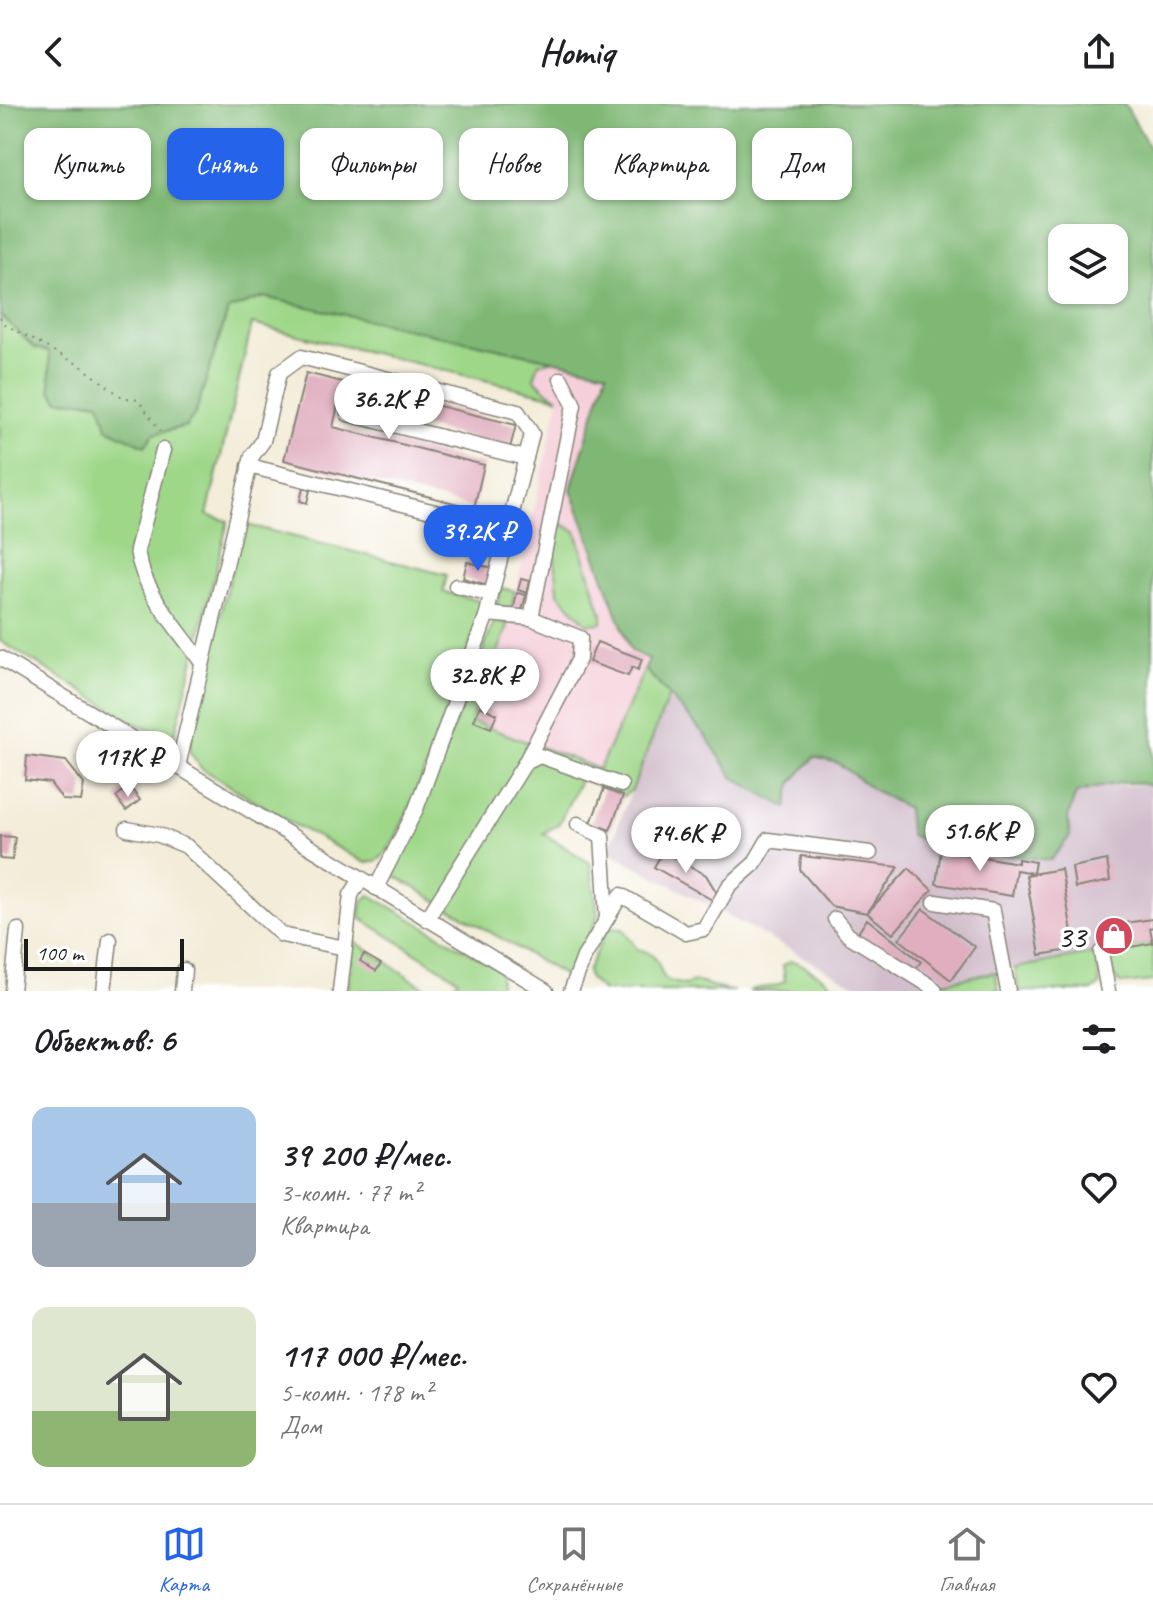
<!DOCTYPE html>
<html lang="ru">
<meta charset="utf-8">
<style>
body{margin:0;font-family:Caveat,sans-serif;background:#f2f2f2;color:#202124;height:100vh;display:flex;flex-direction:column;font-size:30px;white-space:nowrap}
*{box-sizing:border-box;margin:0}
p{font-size:26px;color:#757577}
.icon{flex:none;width:44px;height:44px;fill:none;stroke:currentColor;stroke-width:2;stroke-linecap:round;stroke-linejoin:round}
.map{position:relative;height:887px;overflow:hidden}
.details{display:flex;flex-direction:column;background:#fff;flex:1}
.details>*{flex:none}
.top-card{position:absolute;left:24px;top:24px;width:1106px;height:72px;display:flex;gap:16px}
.buttons{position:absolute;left:1048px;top:120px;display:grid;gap:16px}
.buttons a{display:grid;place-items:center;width:80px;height:80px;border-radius:16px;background:#fff;box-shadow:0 2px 6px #0004;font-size:40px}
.scale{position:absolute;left:24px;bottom:20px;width:160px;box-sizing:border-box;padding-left:8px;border:4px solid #1c1c1c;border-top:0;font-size:22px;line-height:28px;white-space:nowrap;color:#1c1c1c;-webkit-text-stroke:6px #fff;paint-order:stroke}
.price{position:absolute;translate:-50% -68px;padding:0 18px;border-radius:28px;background:#fff;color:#222;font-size:26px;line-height:52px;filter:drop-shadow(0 2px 4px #0008)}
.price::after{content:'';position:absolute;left:50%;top:48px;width:24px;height:18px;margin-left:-12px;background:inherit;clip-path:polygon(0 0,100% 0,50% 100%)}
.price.selected{background:#2563eb;color:#fff}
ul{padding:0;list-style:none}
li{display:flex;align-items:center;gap:24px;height:200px;padding:0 32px}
li span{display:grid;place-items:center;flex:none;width:224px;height:160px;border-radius:16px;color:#555}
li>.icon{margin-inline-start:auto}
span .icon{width:96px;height:96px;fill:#fffc;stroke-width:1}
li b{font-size:34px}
h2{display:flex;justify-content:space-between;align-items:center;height:96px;padding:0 32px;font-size:34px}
.tag{padding:0 28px;border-radius:16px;background:#fff;box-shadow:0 2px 6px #0004;font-size:28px;line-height:72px}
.tag.selected{background:#2563eb;color:#fff}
header{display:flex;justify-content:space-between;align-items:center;height:104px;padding:0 32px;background:#fff;font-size:36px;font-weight:700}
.tab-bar{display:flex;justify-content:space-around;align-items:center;height:112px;border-top:2px solid #e0e0e0;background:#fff;font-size:22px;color:#757577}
.tab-bar a{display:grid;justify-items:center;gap:4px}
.tab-bar .selected{color:#2563eb}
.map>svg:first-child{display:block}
</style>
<header><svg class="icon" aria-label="back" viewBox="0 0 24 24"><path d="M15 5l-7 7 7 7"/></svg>Homiq<svg class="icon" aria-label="share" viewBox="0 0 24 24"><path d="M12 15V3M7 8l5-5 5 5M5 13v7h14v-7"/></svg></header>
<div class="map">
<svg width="1153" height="887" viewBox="0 0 1153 887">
<rect width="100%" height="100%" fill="#fff"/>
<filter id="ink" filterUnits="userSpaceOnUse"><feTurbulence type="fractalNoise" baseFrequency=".0125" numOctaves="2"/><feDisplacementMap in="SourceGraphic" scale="16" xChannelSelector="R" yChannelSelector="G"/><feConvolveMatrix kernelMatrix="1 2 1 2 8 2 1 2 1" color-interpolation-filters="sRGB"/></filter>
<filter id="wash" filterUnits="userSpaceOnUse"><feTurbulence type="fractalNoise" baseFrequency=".006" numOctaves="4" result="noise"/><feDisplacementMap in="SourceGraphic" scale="32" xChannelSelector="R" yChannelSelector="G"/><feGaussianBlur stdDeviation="1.8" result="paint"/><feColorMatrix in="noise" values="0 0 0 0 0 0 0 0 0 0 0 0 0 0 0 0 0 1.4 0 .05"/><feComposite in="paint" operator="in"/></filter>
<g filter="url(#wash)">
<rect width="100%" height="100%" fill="#f3ecd8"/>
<!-- built -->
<polygon fill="#f5cfda" points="554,256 608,268 571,385 631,547 649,555 599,665 470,617 508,522 559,294 546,286 534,274 539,260"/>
<!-- industrial -->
<polygon fill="#d1bdcb" points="669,591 706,632 733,673 787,704 792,679 814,653 838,659 872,685 907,704 1070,732 1068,713 1076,689 1104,682 1151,681 1153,839 898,887 866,887 608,747"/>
<!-- green -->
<g fill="#9fd789" stroke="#5e7a52" stroke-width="2">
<polygon points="264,193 554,256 539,260 534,274 546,286 559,294 252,220 207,411 228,417 173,638 137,620 0,537 0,211 35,244 49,247 51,286 58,296 100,298 154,330 186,322 196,308 228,206"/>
<polygon points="560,419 576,427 602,510 602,519 587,520 558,489 554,441"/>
<path d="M243,420L447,471L443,488L484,498C469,540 407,739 378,756C378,757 367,758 366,759L293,720L201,664L190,648L191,628Z"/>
<polygon points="501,484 515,487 510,507 496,503"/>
<polygon points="494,518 507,519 508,522 471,617 599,665 645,565 669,591 632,686 623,692 581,674 558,721 543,729 590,759 598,811 570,875 395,772 393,766 419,711"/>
<polygon points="370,791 500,866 500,887 451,887 458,875 360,814 362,798"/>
<path d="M615,824L623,825L637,845C665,851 656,868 666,875C671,879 679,879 685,881C699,872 715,887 734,887H603L589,875L587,867L607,825Z"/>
<polygon points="354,837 430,887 348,887"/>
<polygon points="1153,839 1153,877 1121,880 1112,870 1107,847"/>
<polygon points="1096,849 1100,881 1092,887 1019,887 1015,864"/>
<path d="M792,857C802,859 833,878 838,887H749C763,880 771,887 785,877L783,861Z"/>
<polygon points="995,868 999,887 945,887 938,879"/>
</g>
<!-- forest -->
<path fill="#7fb875" stroke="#4e6a48" stroke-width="2" fill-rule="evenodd" d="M0,0H1125L1153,50V683C1131,673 1098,683 1076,689L1068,713L1070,732L1051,756L945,744L910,731L907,704L872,685L838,659L814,653L792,679L787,704L733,673L706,632L645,565L649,555L631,547L571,385L607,268L263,193L228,206L196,308L186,322L154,330L145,342L107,324L100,298L59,296L51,286L49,247L35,244L0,211ZM1062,134H1114V186H1062Z"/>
<g id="blocks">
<!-- building -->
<g fill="#e1aebf">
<polygon points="306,269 516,321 510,344 338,301 333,323 484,361 474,404 284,356"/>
<polygon points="303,384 310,386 307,399 300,397"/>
<polygon points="467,458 493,464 488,481 463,474"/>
<polygon points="521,475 530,477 527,489 518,486"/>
<polygon points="517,489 526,491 521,510 513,508"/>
<polygon points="597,538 642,555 638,566 632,563 628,572 589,558"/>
<polygon points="480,602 497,610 491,624 474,617"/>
<polygon points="27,652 66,657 84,680 81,697 63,696 50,679 25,676"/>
<polygon points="129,682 140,696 126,707 116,693"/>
<polygon points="604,685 623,692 610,726 591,719"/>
<polygon points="0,732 15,733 12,756 0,755"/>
<polygon points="941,746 1018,759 1018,755 1035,758 1033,769 1016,766 1012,792 936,780"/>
<polygon points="663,747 706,771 718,791 714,797 654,763"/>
<polygon points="801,752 899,763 867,809 909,764 932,786 893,830 867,809 831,802 800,766"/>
<polygon points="1107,756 1110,777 1075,784 1072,763"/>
<polygon points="1061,765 1075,845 1040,851 1026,771"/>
<polygon points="923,805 975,843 951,876 899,835"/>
<polygon points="867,815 921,858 916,864 858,829"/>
<polygon points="1153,815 1153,823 1150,824 1153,839 1114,846 1110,821"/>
<polygon points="364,850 381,860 376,867 360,857"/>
</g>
</g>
</g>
<g filter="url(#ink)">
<use href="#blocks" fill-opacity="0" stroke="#88847a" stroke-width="2"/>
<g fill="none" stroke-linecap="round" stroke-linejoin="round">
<!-- minor casing -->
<g stroke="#88847a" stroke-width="17">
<g id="minor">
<polyline points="348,310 526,354"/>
<path d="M163,346L137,446C143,489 178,524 202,559"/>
<polyline points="249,362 508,426"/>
<polyline points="487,510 531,514 580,534 579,555 525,659"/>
<polyline points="531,514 574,301 561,275"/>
<polyline points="0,554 546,887"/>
<polyline points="178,662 252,352 263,337 279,269 301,253 518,308 532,330 491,491"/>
<polyline points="578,720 602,732 607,814"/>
<polyline points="127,725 159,731 186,742 282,831 345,844"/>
<polyline points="376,784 416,705 487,510 491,491 456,482"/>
<polyline points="935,798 993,807 1008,887"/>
<polyline points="427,815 525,659 540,652 621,681"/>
<polyline points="835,815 848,831 929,881 935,887"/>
<polyline points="1101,848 1108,887"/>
<polyline points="12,887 18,826"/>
<polyline points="104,887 110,836"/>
<polyline points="182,887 184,866"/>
<polyline points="340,887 351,791 361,775"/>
<polyline points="571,887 584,853 621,791 686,829 704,825 729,782 754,760 768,736 870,749"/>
</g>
</g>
<!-- path -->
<polyline stroke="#88847a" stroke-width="2" stroke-dasharray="2 6" stroke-linecap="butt" points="0,213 6,221 81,262 122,293 138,296 159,325 161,333"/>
<!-- minor -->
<use href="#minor" stroke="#fff" stroke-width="14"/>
</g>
</g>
<!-- icons -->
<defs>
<g id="shop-disc" transform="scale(2)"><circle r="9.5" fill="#d1495b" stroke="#fff"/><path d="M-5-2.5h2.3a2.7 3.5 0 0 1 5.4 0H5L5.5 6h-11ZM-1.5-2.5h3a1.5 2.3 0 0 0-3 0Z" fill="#fff"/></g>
</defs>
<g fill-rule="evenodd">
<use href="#shop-disc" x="1114" y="832"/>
</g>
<g text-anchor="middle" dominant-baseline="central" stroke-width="7" stroke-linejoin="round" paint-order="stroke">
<!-- poi labels -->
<g font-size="32" fill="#1c1c1c" stroke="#fff" text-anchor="end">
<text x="1086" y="832">33</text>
</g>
</g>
</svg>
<div class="buttons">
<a><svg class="icon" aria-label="layers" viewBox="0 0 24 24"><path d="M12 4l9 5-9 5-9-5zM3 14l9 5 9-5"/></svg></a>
</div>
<div class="scale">100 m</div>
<b class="price" style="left:389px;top:337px">36.2K ₽</b>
<b class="price selected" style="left:478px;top:469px">39.2K ₽</b>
<b class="price" style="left:485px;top:613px">32.8K ₽</b>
<b class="price" style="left:128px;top:695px">117K ₽</b>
<b class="price" style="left:980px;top:769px">51.6K ₽</b>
<b class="price" style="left:686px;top:771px">74.6K ₽</b>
<div class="top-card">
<a class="tag">Купить</a>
<a class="tag selected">Снять</a>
<a class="tag">Фильтры</a>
<a class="tag">Новое</a>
<a class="tag">Квартира</a>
<a class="tag">Дом</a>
</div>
</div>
<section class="details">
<h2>Объектов: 6<svg class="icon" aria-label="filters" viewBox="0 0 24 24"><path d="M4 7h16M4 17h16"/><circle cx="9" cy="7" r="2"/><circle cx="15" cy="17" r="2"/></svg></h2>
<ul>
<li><span style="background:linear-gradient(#a9c7e8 60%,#9aa5b1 0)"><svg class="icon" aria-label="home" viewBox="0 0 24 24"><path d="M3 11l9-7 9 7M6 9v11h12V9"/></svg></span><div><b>39 200 ₽/мес.</b><p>3-комн. · 77 m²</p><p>Квартира</p></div><svg class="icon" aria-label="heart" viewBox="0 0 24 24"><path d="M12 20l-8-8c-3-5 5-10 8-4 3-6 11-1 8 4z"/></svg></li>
<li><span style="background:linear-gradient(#dfe7d0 65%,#8fb573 0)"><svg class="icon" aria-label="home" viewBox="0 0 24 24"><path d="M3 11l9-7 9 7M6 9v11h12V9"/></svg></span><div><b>117 000 ₽/мес.</b><p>5-комн. · 178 m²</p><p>Дом</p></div><svg class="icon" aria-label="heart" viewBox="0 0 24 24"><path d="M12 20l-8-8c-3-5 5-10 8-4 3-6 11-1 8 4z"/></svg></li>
</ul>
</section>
<nav class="tab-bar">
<a class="selected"><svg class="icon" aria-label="map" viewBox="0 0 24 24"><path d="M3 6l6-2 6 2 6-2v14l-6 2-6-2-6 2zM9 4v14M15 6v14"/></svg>Карта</a>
<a><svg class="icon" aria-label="saved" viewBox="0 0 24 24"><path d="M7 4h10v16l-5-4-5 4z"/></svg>Сохранённые</a>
<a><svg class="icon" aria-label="home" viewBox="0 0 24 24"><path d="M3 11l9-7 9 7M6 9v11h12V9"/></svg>Главная</a>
</nav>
